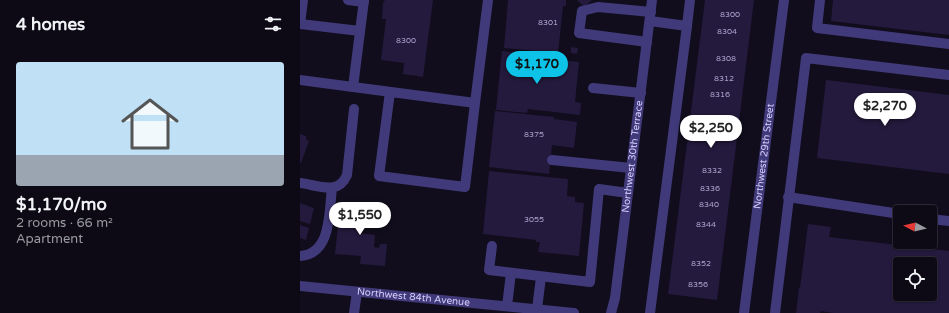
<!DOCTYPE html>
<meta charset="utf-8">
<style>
body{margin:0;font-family:"Varela Round",sans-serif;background:#1b1823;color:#f1f3f6;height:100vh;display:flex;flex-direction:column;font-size:15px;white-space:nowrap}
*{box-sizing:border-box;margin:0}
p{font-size:13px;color:#9a9aa1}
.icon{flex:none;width:22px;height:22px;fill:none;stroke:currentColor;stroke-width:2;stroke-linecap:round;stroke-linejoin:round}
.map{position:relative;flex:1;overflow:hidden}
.drawer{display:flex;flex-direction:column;background:#0d0a16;width:300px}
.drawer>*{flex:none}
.needle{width:26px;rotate:277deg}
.buttons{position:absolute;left:593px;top:205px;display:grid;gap:8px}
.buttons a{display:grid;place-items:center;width:44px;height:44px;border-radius:4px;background:#0d0a16;box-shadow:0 1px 3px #0004,0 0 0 1px #2d2b35;font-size:20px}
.price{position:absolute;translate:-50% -34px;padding:0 9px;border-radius:14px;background:#fff;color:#222;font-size:13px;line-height:26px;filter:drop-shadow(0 1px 2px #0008)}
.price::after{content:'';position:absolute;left:50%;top:24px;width:12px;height:9px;margin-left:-6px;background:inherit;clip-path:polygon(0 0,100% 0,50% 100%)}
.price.active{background:#0dc3e7;color:#111}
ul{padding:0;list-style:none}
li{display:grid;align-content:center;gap:8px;height:212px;padding:0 16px}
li+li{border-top:1px solid #2d2b35}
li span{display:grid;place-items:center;height:124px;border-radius:4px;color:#555}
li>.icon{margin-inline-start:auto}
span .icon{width:72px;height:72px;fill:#fffc;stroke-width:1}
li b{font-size:17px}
h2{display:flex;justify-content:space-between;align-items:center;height:48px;padding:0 16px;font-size:17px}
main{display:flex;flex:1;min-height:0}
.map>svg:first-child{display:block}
</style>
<main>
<section class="drawer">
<h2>4 homes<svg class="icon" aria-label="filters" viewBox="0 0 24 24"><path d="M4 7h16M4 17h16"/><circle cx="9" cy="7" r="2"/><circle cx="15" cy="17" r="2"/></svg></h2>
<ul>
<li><span style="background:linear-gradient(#bfe0f5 75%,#9aa5b1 0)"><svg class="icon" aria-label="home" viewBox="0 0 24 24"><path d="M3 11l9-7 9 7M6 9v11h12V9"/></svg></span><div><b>$1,170/mo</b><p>2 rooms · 66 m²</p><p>Apartment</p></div></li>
</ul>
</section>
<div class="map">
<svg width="649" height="313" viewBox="0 0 649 313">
<rect width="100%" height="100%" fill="#110d1d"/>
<!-- building -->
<g fill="#241a3d" fill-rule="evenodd">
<polygon points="85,0 133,0 123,77 103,74 104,63 81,60 86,19 82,19 83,3"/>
<polygon points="208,0 266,0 266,6 263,6 258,53 204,48"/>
<polygon points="277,0 292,0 284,7"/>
<polygon points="405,0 454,0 417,300 368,294"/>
<polygon points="533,0 649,0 649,35 531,21"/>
<polygon points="271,47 278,48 277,54 271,53"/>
<polygon points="202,51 233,55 233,57 279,62 275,102 281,103 280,115 228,109 227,113 196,110"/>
<polygon points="526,80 649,95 649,174 517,158"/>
<polygon points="195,111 254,117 254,119 277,122 274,148 252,145 249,174 189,167"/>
<polygon points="0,134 6,136 6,139 9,141 1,163 0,163"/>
<polygon points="189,171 268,179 267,196 275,197 275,202 284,203 279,256 238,252 240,242 236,242 236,240 183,234"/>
<polygon points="0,203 14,208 10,224 0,221"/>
<polygon points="63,204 77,205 75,228 61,227 61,223 59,223 58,233 75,235 74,247 79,248 80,244 87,244 85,266 60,264 61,256 35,254 39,216 47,216 48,207 63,208"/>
<path d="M508,224L531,227L529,237L649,251V313H533L521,311L520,313H496L499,288H500ZM600,264H630V294H600Z"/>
<polygon points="0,225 9,228 6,240 0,238"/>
</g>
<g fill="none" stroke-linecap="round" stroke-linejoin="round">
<!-- minor -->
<g stroke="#413a7a" stroke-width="10">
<polyline points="48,0 64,2"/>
<polyline points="64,0 53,87 175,103 165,187 79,176 90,92"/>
<polyline points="520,0 517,28 649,44"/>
<polyline points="350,21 387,26 390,0"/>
<polyline points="0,24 60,31"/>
<polyline points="0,24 3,0"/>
<polyline points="347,42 279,33 282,11 298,7 351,12"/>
<polyline points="0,80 53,87"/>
<polyline points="293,88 341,93"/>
<polyline points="175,103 188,0"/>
<polyline points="252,160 331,168"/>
<path d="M0,183C18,185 38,196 47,175L54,109"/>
<polyline points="488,197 600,214"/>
<polyline points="630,219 649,221"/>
<polyline points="192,246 189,270 290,282 299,189 328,193"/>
<path d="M0,256C32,254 29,211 32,188"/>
<path id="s1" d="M0,286L274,313"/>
<polyline points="207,306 211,273"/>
<polyline points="237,309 241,277"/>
<polyline points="54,313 57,292"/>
<path id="s2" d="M311,313L315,298L352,0"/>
<polyline points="350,313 387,26"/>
<path id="s3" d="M444,313L484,0"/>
<polyline points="475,313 506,58 649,75"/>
</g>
</g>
<g text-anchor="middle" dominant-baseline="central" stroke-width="4" stroke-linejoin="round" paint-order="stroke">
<!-- number labels -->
<g font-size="8" fill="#a9a0cc">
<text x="430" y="14">8300</text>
<text x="248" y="22">8301</text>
<text x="427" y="31">8304</text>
<text x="106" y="40">8300</text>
<text x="426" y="58">8308</text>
<text x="424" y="78">8312</text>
<text x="420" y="94">8316</text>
<text x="234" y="134">8375</text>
<text x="412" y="170">8332</text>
<text x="410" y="188">8336</text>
<text x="409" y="204">8340</text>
<text x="234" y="219">3055</text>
<text x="406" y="224">8344</text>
<text x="401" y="263">8352</text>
<text x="398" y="284">8356</text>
</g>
<!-- street labels -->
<g font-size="10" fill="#d5ccfc" stroke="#110d1d">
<text stroke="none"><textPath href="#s2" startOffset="158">Northwest 30th Terrace</textPath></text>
<text stroke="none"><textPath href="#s3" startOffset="158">Northwest 29th Street</textPath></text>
<text stroke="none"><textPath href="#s1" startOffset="114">Northwest 84th Avenue</textPath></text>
</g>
</g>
</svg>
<div class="buttons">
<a><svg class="needle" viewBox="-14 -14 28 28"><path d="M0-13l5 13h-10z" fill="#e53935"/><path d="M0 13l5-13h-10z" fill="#9a9aa1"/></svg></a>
<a><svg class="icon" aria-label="locate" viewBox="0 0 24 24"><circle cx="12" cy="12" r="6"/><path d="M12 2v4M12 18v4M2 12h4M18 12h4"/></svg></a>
</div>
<b class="price active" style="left:237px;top:85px">$1,170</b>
<b class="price" style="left:585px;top:127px">$2,270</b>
<b class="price" style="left:411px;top:149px">$2,250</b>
<b class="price" style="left:60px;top:236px">$1,550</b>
</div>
</main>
